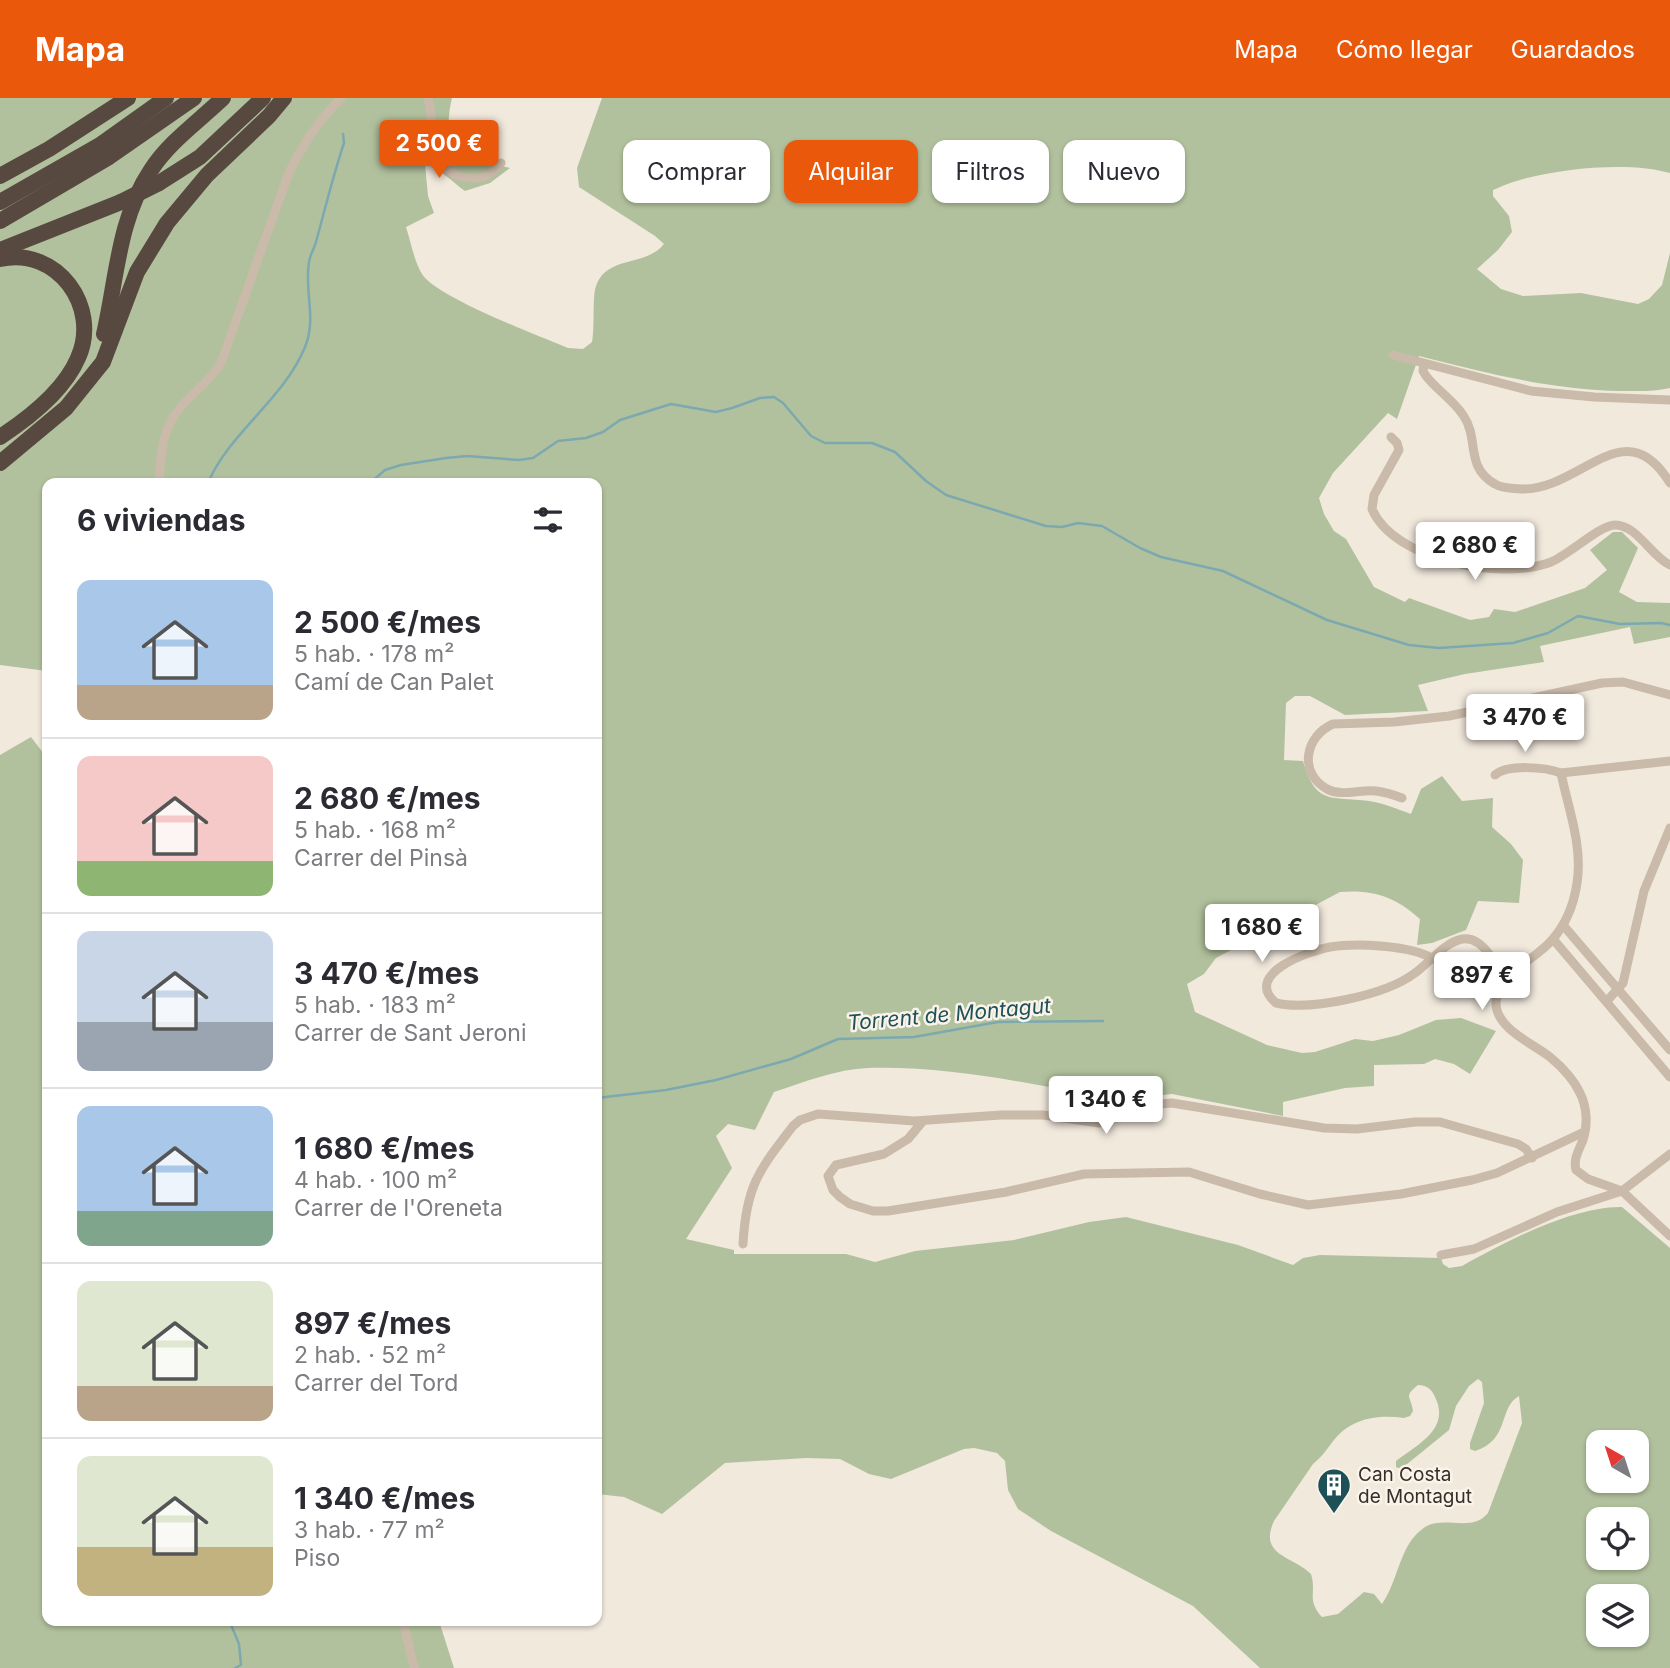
<!DOCTYPE html>
<html lang="es">
<meta charset="utf-8">
<style>
body{margin:0;font-family:Inter,sans-serif;background:#f7f7f7;color:#2b2b33;height:100vh;display:flex;flex-direction:column;font-size:26px;white-space:nowrap}
*{box-sizing:border-box;margin:0}
p{font-size:23px;color:#7c7c81}
.icon{flex:none;width:38px;height:38px;fill:none;stroke:currentColor;stroke-width:2;stroke-linecap:round;stroke-linejoin:round}
.map{position:relative;flex:1;overflow:hidden}
.sheet{position:absolute;left:42px;top:380px;width:560px;height:1148px;display:flex;flex-direction:column;background:#fff;border-radius:14px;box-shadow:0 2px 5px #0004}
.sheet>*{flex:none}
.guide{position:absolute;left:623px;top:42px;width:665px;height:63px;display:flex;gap:14px}
.needle{width:46px;rotate:321deg}
.controls{position:absolute;left:1586px;top:1332px;display:grid;gap:14px}
.controls a{display:grid;place-items:center;width:63px;height:63px;border-radius:14px;background:#fff;box-shadow:0 2px 5px #0004;font-size:35px}
.price{position:absolute;translate:-50% -60px;padding:0 16px;border-radius:7px;background:#fff;color:#222;font-size:23px;line-height:46px;filter:drop-shadow(0 2px 4px #0008)}
.price::after{content:'';position:absolute;left:50%;top:42px;width:21px;height:16px;margin-left:-10px;background:inherit;clip-path:polygon(0 0,100% 0,50% 100%)}
.price.selected{background:#ea580c;color:#fff}
ul{padding:0;list-style:none}
li{display:flex;align-items:center;gap:21px;height:175px;padding:0 35px}
li+li{border-top:2px solid #e1e1e2}
li span{display:grid;place-items:center;flex:none;width:196px;height:140px;border-radius:14px;color:#555}
li>.icon{margin-inline-start:auto}
span .icon{width:84px;height:84px;fill:#fffc;stroke-width:1}
li b{font-size:30px}
h2{display:flex;justify-content:space-between;align-items:center;height:84px;padding:0 35px;font-size:30px}
.chip{padding:0 24px;border-radius:14px;background:#fff;box-shadow:0 2px 5px #0004;font-size:24px;line-height:63px}
.chip.selected{background:#ea580c;color:#fff}
header{display:flex;align-items:center;gap:42px;box-sizing:border-box;height:98px;padding:0 35px;background:#ea580c;color:#fff}
header strong{font-size:33px}
nav{display:flex;gap:38px;margin-inline-start:auto;font-size:24px}
.map>svg:first-child{display:block}
</style>
<header>
<strong>Mapa</strong>
<nav><a>Mapa</a><a>Cómo llegar</a><a>Guardados</a></nav>
</header>
<div class="map">
<svg width="1670" height="1570" viewBox="0 0 1670 1570">
<rect width="100%" height="100%" fill="#f2e9dd"/>
<!-- green -->
<g fill="#b2c19d" fill-rule="evenodd">
<path d="M0,0H452C447,20 444,58 470,64C476,65 482,64 487,65C495,65 502,68 510,70L490,85L465,93C452,84 440,70 425,66L428,98L434,115L406,129C411,144 414,163 422,176C436,199 539,238 568,250L583,251L592,244C595,229 592,199 596,188C607,157 646,169 664,146L655,138L579,89L577,70L602,0H1670V75C1627,62 1539,71 1498,90L1493,92V98L1509,118L1512,134L1498,152L1477,171L1501,191L1523,198L1581,195L1638,206L1649,201L1662,187L1670,155V290C1654,294 1638,293 1621,293C1552,292 1486,275 1419,258L1397,321L1388,315L1333,375L1319,400L1324,416L1334,433L1346,441L1374,489L1405,504L1409,500L1470,522L1489,519L1494,511L1515,514L1585,490L1607,472L1590,452L1613,434H1622L1638,450L1619,494L1637,504L1670,505V539L1634,546L1630,529L1540,548L1544,564L1465,576L1418,587L1428,613L1345,617L1310,598H1295L1286,605L1284,662L1303,663C1316,708 1331,698 1369,703C1384,705 1397,711 1411,716L1421,691L1442,678L1462,703L1493,700L1492,729L1511,746L1523,762L1519,805L1478,803L1466,832L1432,845L1417,847L1420,821C1396,799 1373,791 1340,794L1216,860L1204,876L1187,886L1195,914L1267,947L1302,955L1315,954L1355,941L1373,943L1399,937L1436,922L1461,920L1496,933L1470,976L1454,966L1435,961L1424,966L1374,967V988L1345,990L1283,1004V1018L1172,996L1146,999L1109,1014L1065,1011L1066,992C1001,980 934,968 868,970C837,971 804,984 774,994L755,1032L728,1026L716,1038L732,1070L686,1141L734,1152V1156H846L875,1164L915,1153L1014,1142L1089,1124L1126,1119L1238,1147L1293,1167L1303,1160L1320,1157L1441,1160L1443,1166L1449,1170L1462,1168C1505,1144 1573,1108 1622,1109L1670,1150V1570H1260L1193,1508L1051,1433L1018,1411L1008,1392L1005,1363L997,1355L974,1350L964,1351L891,1381L869,1376L840,1361L806,1360L725,1365L662,1416L624,1399L597,1396V385H47V573L0,567ZM1478,1281L1482,1284L1484,1305L1470,1345V1351L1475,1353C1510,1342 1498,1310 1519,1298L1522,1325L1488,1415C1472,1435 1444,1417 1425,1429C1399,1446 1399,1482 1382,1506L1374,1496L1364,1494L1338,1516L1322,1519C1306,1501 1317,1495 1311,1476C1293,1458 1258,1458 1274,1423L1313,1366C1322,1359 1327,1351 1334,1342C1351,1320 1379,1316 1404,1320L1410,1318L1413,1313C1411,1298 1403,1299 1418,1287C1426,1287 1432,1291 1435,1299C1451,1331 1417,1347 1396,1363V1369L1401,1371L1449,1332L1456,1308L1469,1288ZM1598,1344H1636V1382H1598ZM1598,1421H1636V1460H1598ZM1598,1498H1636V1536H1598Z"/>
<polygon points="31,639 47,660 47,1522 439,1523 454,1570 0,1570 0,657"/>
</g>
<g fill="none" stroke-linecap="round" stroke-linejoin="round">
<!-- stream -->
<g stroke="#7ca9af" stroke-width="2.5">
<path d="M208,385C229,335 284,301 305,249C317,220 304,194 309,164C310,157 314,151 316,144C325,111 333,78 344,45L343,36"/>
<polyline points="370,385 385,372 401,367 446,360 467,358 519,362 533,360 558,343 586,340 603,334 620,322 671,306 716,314 732,310 760,300 774,299 783,305 811,338 825,345 872,345 895,354 926,383 946,397 1046,428 1062,429 1078,425 1102,428 1140,450 1161,459 1223,473 1327,522 1409,547 1439,550 1513,545 1548,535 1578,518 1620,526 1661,525 1670,527"/>
<polyline points="597,1000 666,992 716,982 791,961 838,941 914,939 998,924 1103,923"/>
<polyline points="229,1522 239,1546 241,1567 235,1570"/>
</g>
<!-- street -->
<g stroke="#cabaa9" stroke-width="9">
<path d="M428,0C436,30 427,79 472,80C485,81 493,75 501,65"/>
<polyline points="1393,257 1531,293 1594,299 1670,302"/>
<path d="M1424,266L1423,273L1426,278C1437,292 1453,302 1463,317C1480,341 1464,368 1495,386C1503,391 1512,390 1521,391C1581,393 1624,310 1670,385"/>
<path d="M1391,339L1397,345L1399,352L1374,397L1372,411C1394,463 1503,483 1551,464C1570,456 1600,427 1615,427C1637,427 1651,458 1670,467"/>
<path d="M159,385C161,359 161,331 180,310C194,293 208,286 221,265L288,77C301,49 319,22 341,0"/>
<path d="M1561,675C1568,710 1583,748 1577,785C1574,806 1566,826 1552,842C1535,862 1498,876 1496,904C1495,930 1532,945 1550,959C1562,969 1573,980 1580,995C1587,1009 1588,1027 1583,1042C1579,1052 1573,1061 1576,1072L1588,1081L1622,1093L1670,1138"/>
<path d="M1495,677C1508,666 1545,669 1561,675L1670,663"/>
<path d="M1402,700C1394,697 1384,694 1376,693C1360,691 1341,699 1327,691C1298,675 1305,638 1333,626L1394,624L1449,618L1602,585L1623,584L1670,597"/>
<polyline points="1563,827 1670,952"/>
<polyline points="1553,841 1670,979"/>
<path d="M1433,861C1412,847 1355,845 1330,849C1309,853 1242,876 1276,905C1311,913 1386,897 1415,875C1429,865 1445,844 1462,841C1483,837 1498,869 1504,885"/>
<polyline points="1607,903 1623,885 1644,793 1670,730"/>
<polyline points="923,1023 908,1041 884,1056 836,1067 828,1078 833,1092 840,1099 850,1106 873,1113 888,1113 1006,1094 1084,1076 1189,1074 1260,1096 1308,1107 1401,1096 1472,1082 1497,1075 1584,1034"/>
<path d="M743,1146C746,1088 759,1072 793,1028L800,1022L818,1016L914,1023L1001,1017H1043L1099,1025L1149,1007L1172,1005L1324,1030L1357,1031L1415,1024H1440L1518,1046L1526,1051L1532,1060"/>
<polyline points="1441,1157 1474,1151 1557,1114 1622,1093 1670,1056"/>
<polyline points="403,1522 414,1570"/>
</g>
<!-- highway -->
<g stroke="#584940" stroke-width="16">
<polyline points="0,78 49,51 128,0"/>
<polyline points="159,85 200,59 263,0"/>
<polyline points="0,104 100,47 166,0"/>
<polyline points="0,123 109,59 194,0"/>
<polyline points="0,152 121,104"/>
<path d="M0,161C57,148 101,209 78,260C64,293 29,320 0,339"/>
<path d="M104,236C117,180 118,121 151,72C169,44 199,23 223,0"/>
<polyline points="0,365 66,310 103,264 137,174 167,125 207,77 269,18 284,0"/>
</g>
<!-- highway-bridge -->
<polyline stroke="#584940" stroke-width="16" points="121,104 159,85"/>
</g>
<!-- icons -->
<defs>
<g id="building-pin" transform="scale(1.75)"><path d="M0 17L-7.5 6A9.5 9.5 0 1 1 7.5 6Z" fill="#1e5058" stroke="#f9f3e9"/><path d="M-4-6H4V6H1V3H-1V6H-4ZM-2.5-4.3h1.7v1.8h-1.7ZM.8-4.3h1.7v1.8H.8ZM-2.5-1h1.7V.8h-1.7ZM.8-1h1.7V.8H.8Z" fill="#fff"/></g>
</defs>
<g fill-rule="evenodd">
<use href="#building-pin" x="1334" y="1387"/>
</g>
<g text-anchor="middle" dominant-baseline="central" stroke-width="5" stroke-linejoin="round" paint-order="stroke">
<!-- poi labels -->
<g font-size="19" fill="#372e29" stroke="#f9f3e9" text-anchor="start">
<text x="1358" y="1376">Can Costa<tspan x="1358" dy="22">de Montagut</tspan></text>
</g>
<!-- water labels -->
<g font-size="21" font-style="italic" fill="#1e5058" stroke="#f9f3e9">
<text transform="translate(949 916) rotate(-5)">Torrent de Montagut</text>
</g>
</g>
</svg>
<div class="controls">
<a><svg class="needle" viewBox="-14 -14 28 28"><path d="M0-13l5 13h-10z" fill="#e53935"/><path d="M0 13l5-13h-10z" fill="#7c7c81"/></svg></a>
<a><svg class="icon" aria-label="locate" viewBox="0 0 24 24"><circle cx="12" cy="12" r="6"/><path d="M12 2v4M12 18v4M2 12h4M18 12h4"/></svg></a>
<a><svg class="icon" aria-label="layers" viewBox="0 0 24 24"><path d="M12 4l9 5-9 5-9-5zM3 14l9 5 9-5"/></svg></a>
</div>
<b class="price selected" style="left:439px;top:82px">2 500 €</b>
<b class="price" style="left:1475px;top:484px">2 680 €</b>
<b class="price" style="left:1525px;top:656px">3 470 €</b>
<b class="price" style="left:1262px;top:866px">1 680 €</b>
<b class="price" style="left:1482px;top:914px">897 €</b>
<b class="price" style="left:1106px;top:1038px">1 340 €</b>
<div class="guide">
<a class="chip">Comprar</a>
<a class="chip selected">Alquilar</a>
<a class="chip">Filtros</a>
<a class="chip">Nuevo</a>
</div>
<section class="sheet">
<h2>6 viviendas<svg class="icon" aria-label="filters" viewBox="0 0 24 24"><path d="M4 7h16M4 17h16"/><circle cx="9" cy="7" r="2"/><circle cx="15" cy="17" r="2"/></svg></h2>
<ul>
<li><span style="background:linear-gradient(#a9c7e8 75%,#b9a48a 0)"><svg class="icon" aria-label="home" viewBox="0 0 24 24"><path d="M3 11l9-7 9 7M6 9v11h12V9"/></svg></span><div><b>2 500 €/mes</b><p>5 hab. · 178 m²</p><p>Camí de Can Palet</p></div></li>
<li><span style="background:linear-gradient(#f6c9c9 75%,#8fb573 0)"><svg class="icon" aria-label="home" viewBox="0 0 24 24"><path d="M3 11l9-7 9 7M6 9v11h12V9"/></svg></span><div><b>2 680 €/mes</b><p>5 hab. · 168 m²</p><p>Carrer del Pinsà</p></div></li>
<li><span style="background:linear-gradient(#c9d6e8 65%,#9aa5b1 0)"><svg class="icon" aria-label="home" viewBox="0 0 24 24"><path d="M3 11l9-7 9 7M6 9v11h12V9"/></svg></span><div><b>3 470 €/mes</b><p>5 hab. · 183 m²</p><p>Carrer de Sant Jeroni</p></div></li>
<li><span style="background:linear-gradient(#a9c7e8 75%,#7fa58c 0)"><svg class="icon" aria-label="home" viewBox="0 0 24 24"><path d="M3 11l9-7 9 7M6 9v11h12V9"/></svg></span><div><b>1 680 €/mes</b><p>4 hab. · 100 m²</p><p>Carrer de l'Oreneta</p></div></li>
<li><span style="background:linear-gradient(#dfe7d0 75%,#b9a48a 0)"><svg class="icon" aria-label="home" viewBox="0 0 24 24"><path d="M3 11l9-7 9 7M6 9v11h12V9"/></svg></span><div><b>897 €/mes</b><p>2 hab. · 52 m²</p><p>Carrer del Tord</p></div></li>
<li><span style="background:linear-gradient(#dfe7d0 65%,#c2b280 0)"><svg class="icon" aria-label="home" viewBox="0 0 24 24"><path d="M3 11l9-7 9 7M6 9v11h12V9"/></svg></span><div><b>1 340 €/mes</b><p>3 hab. · 77 m²</p><p>Piso</p></div></li>
</ul>
</section>
</div>
